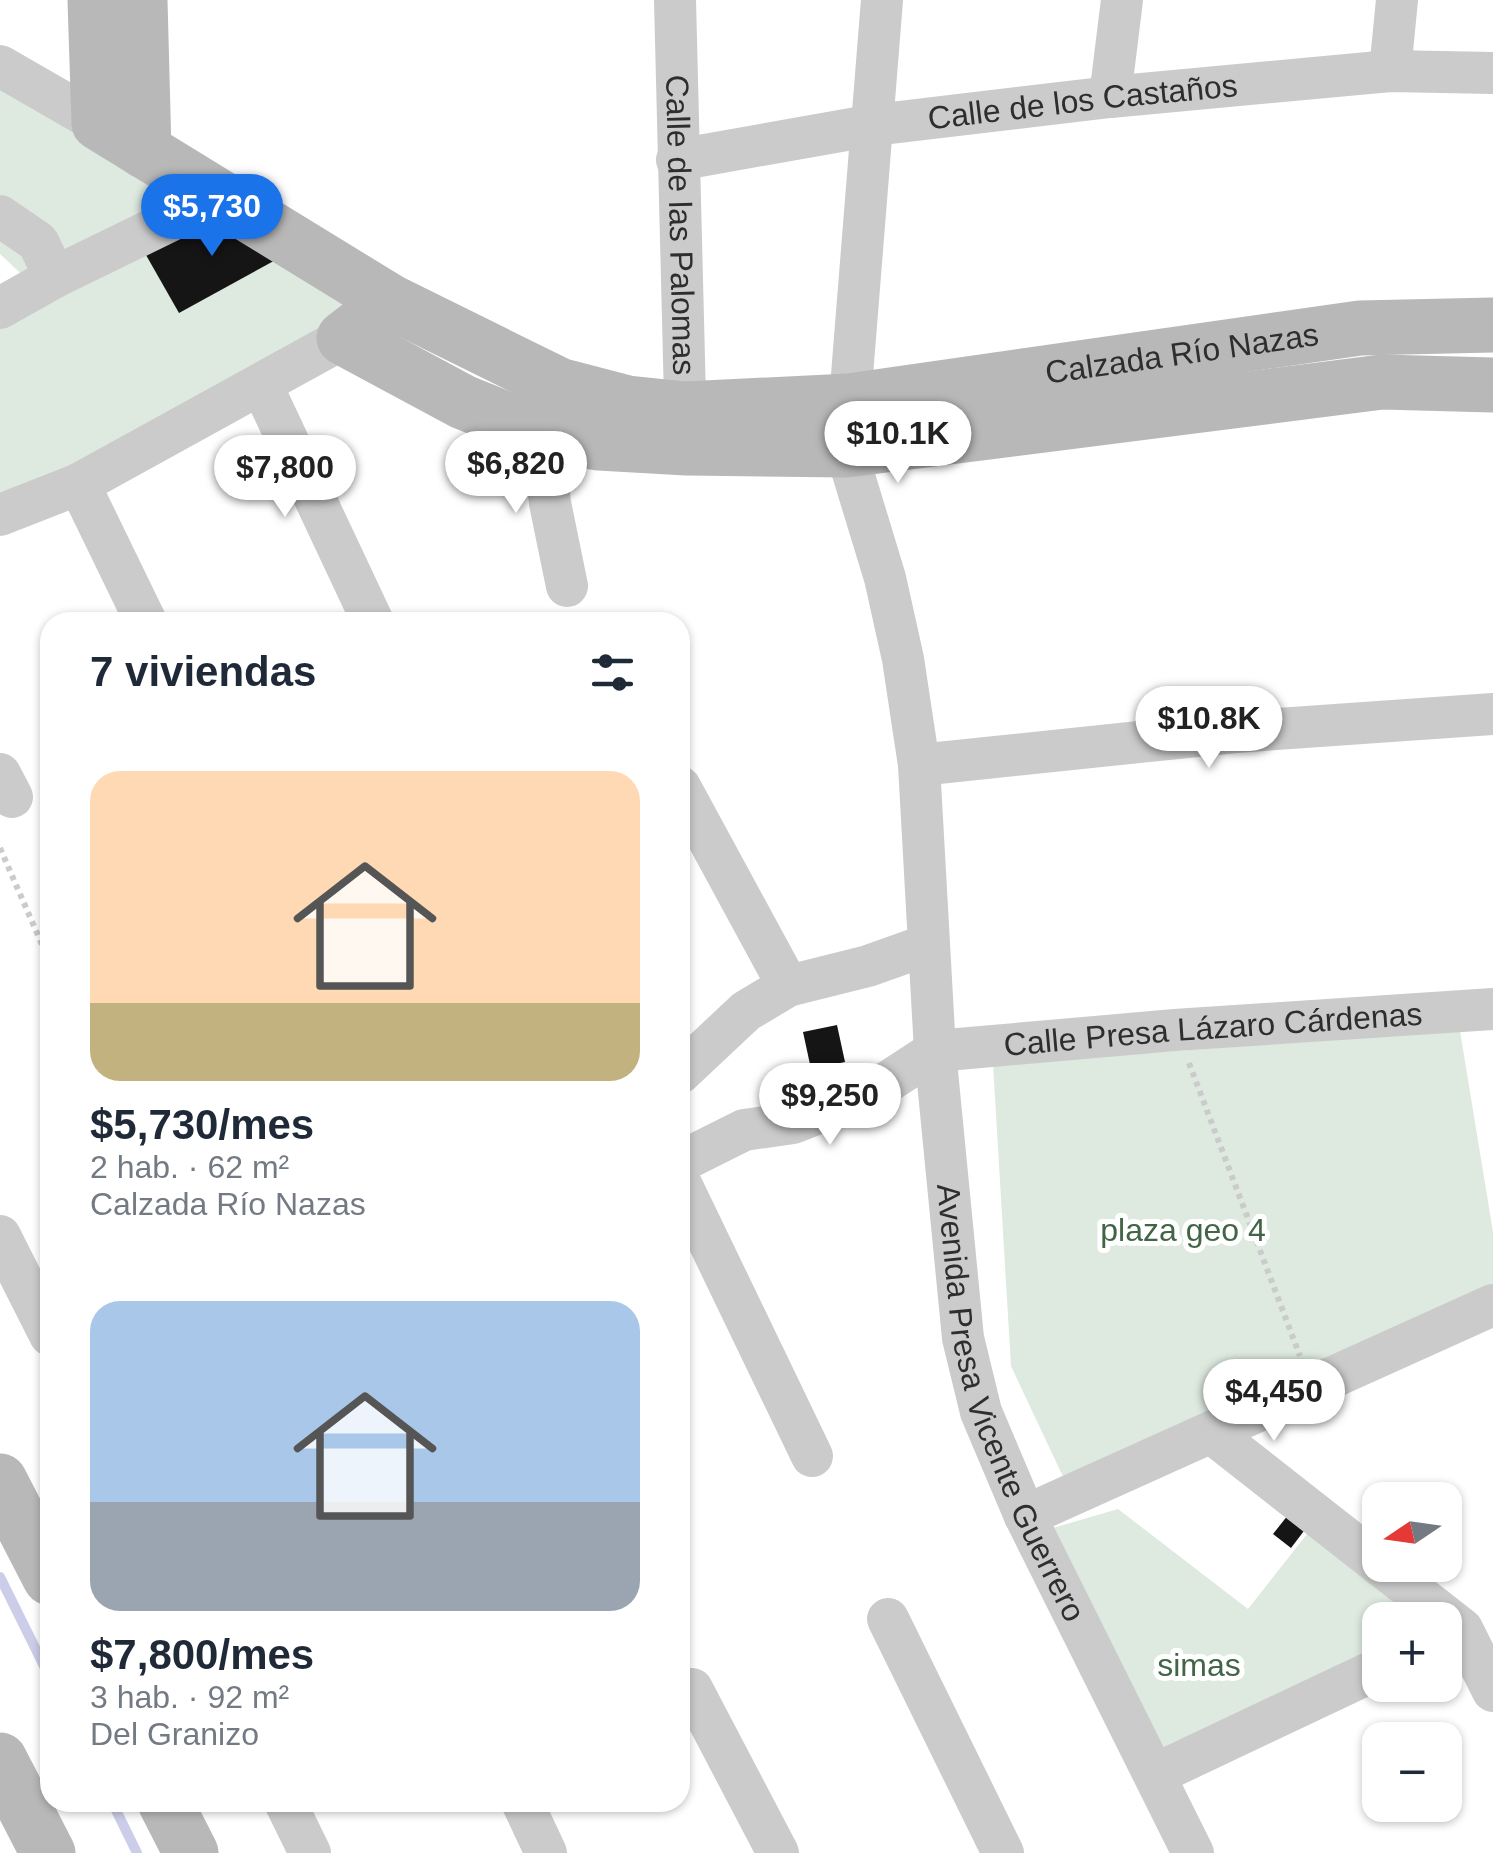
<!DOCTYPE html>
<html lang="es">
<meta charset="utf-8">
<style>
body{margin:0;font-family:Helvetica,sans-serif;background:#f2f2f3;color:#1f2937;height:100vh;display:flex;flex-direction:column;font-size:38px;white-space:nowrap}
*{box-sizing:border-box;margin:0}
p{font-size:32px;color:#747a83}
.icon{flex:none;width:55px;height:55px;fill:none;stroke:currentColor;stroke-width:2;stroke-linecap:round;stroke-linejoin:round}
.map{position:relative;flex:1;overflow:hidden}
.panel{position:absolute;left:40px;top:612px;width:650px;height:1200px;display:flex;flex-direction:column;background:#fff;border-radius:30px;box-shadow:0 2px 8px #0004}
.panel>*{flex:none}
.needle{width:65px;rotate:257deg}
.controls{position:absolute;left:1362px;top:1482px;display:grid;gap:20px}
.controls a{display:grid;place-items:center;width:100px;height:100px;border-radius:20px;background:#fff;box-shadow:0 2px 8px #0004;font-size:50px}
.price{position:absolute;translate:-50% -85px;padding:0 22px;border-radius:35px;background:#fff;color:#222;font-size:32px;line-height:65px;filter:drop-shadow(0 2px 5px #0008)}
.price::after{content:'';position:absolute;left:50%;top:60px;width:30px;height:22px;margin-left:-15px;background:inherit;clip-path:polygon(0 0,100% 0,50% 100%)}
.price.active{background:#1a73e8;color:#fff}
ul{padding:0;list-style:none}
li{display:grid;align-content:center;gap:20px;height:530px;padding:0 50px}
li span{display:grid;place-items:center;height:310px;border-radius:30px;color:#555}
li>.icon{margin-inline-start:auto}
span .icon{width:180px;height:180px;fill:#fffc;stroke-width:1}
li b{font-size:42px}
h2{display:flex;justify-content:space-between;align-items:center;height:120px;padding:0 50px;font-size:42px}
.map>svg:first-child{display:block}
</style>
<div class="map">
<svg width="1493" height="1853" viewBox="0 0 1493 1853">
<rect width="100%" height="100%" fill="#fff"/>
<!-- green -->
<g fill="#deeadf">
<polygon points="0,78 197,204 33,285 0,254"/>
<polygon points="219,204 383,302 0,507 0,315"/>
<polygon points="1460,1031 1493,1232 1493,1288 1066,1483 1011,1366 993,1064"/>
<polygon points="1118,1509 1248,1609 1315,1524 1445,1620 1380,1620 1380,1658 1165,1766 1046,1530"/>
</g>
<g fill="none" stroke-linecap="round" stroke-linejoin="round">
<!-- stream -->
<g stroke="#cccde8" stroke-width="10">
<polyline points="0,1577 50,1678"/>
<polyline points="112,1802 137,1853"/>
</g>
</g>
<!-- building -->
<g fill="#151515">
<polygon points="226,211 292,251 179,313 146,255"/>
<polygon points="837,1025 845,1062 811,1069 803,1032"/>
<polygon points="1292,1510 1310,1523 1291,1548 1273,1534"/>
</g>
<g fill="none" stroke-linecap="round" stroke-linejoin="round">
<!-- path -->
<g stroke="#cbcbcb" stroke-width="6" stroke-dasharray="5 5" stroke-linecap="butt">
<polyline points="0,848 50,963"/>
<polyline points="1189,1063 1300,1356"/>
</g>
<!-- street -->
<g stroke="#cbcbcb" stroke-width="42">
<path id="s1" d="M675,0L686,439"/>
<path id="s2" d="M882,0L846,450L885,578L903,659L919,765L935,1051L963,1338L981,1412L1025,1516L1193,1853"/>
<polyline points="0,66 99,123"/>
<polyline points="1390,71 1397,0"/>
<polyline points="1110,97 1122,0"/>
<path id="s3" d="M677,160L874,125L1110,97L1390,71L1493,73"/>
<polyline points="0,216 38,242 55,277"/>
<polyline points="0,308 55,277 219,197"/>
<polyline points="262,386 373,622"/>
<polyline points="543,434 550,503 567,586"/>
<polyline points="79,484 146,622"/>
<polyline points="0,515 79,484 344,338"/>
<polyline points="919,765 1235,732 1493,714"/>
<polyline points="0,774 12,797"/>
<polyline points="680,787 788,986"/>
<polyline points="680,1073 746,1011 788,986 868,966 927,945"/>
<path id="s4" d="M680,1162L744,1130L793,1123L872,1092L935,1051L1175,1030L1493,1009"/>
<polyline points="680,1182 812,1456"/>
<polyline points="0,1236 50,1335"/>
<polyline points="1213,1434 1380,1565"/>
<polyline points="1025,1516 1493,1305"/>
<polyline points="1380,1565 1462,1629 1493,1691"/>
<polyline points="888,1619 1003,1853"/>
<polyline points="692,1689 778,1853"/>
<polyline points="1156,1774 1380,1668"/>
<polyline points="285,1802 310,1853"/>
<polyline points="522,1802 546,1853"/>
</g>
<!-- secondary -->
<g stroke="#b8b8b8" stroke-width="55">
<path id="s5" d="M95,0L99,123L391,302L559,385L628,403L685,409L849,401L1360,328L1493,325"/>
<polyline points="140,0 144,151"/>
<polyline points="391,302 344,338 463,402 543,434 599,443 687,448 846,450 1382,382 1493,385"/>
<polyline points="0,1481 50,1578"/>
<polyline points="0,1760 48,1853"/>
<polyline points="165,1802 191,1853"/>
</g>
</g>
<g text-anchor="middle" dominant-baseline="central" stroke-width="10" stroke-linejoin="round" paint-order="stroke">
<!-- street labels -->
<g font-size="32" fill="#2e2e2e" stroke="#fff">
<text stroke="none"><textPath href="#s3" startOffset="410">Calle de los Castaños</textPath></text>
<text stroke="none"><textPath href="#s1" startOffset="225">Calle de las Palomas</textPath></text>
<text stroke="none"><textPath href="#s5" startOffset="1282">Calzada Río Nazas</textPath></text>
<text stroke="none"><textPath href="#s4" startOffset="560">Calle Presa Lázaro Cárdenas</textPath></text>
<text stroke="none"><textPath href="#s2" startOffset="1425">Avenida Presa Vicente Guerrero</textPath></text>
</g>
<!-- park labels -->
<g font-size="32" fill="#416546" stroke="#fff">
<text x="1183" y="1230">plaza geo 4</text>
<text x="1199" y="1665">simas</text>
</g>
</g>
</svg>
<div class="controls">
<a><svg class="needle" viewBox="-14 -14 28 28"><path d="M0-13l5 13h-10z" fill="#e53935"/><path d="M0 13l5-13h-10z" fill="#747a83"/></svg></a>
<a>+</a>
<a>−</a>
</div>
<b class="price active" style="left:212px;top:259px">$5,730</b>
<b class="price" style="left:898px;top:486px">$10.1K</b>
<b class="price" style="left:516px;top:516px">$6,820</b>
<b class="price" style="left:285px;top:520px">$7,800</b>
<b class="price" style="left:1209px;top:771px">$10.8K</b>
<b class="price" style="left:830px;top:1148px">$9,250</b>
<b class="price" style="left:1274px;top:1444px">$4,450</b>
<section class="panel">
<h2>7 viviendas<svg class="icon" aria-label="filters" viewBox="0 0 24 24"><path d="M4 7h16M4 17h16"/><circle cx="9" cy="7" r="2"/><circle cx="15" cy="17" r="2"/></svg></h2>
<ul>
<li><span style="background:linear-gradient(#ffd9b3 75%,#c2b280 0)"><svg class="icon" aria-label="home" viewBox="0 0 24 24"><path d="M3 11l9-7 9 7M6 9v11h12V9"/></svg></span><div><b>$5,730/mes</b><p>2 hab. · 62 m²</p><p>Calzada Río Nazas</p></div></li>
<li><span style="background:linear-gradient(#a9c7e8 65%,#9aa5b1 0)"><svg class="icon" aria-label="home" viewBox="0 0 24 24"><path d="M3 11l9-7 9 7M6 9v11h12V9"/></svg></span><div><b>$7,800/mes</b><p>3 hab. · 92 m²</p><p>Del Granizo</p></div></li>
</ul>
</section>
</div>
